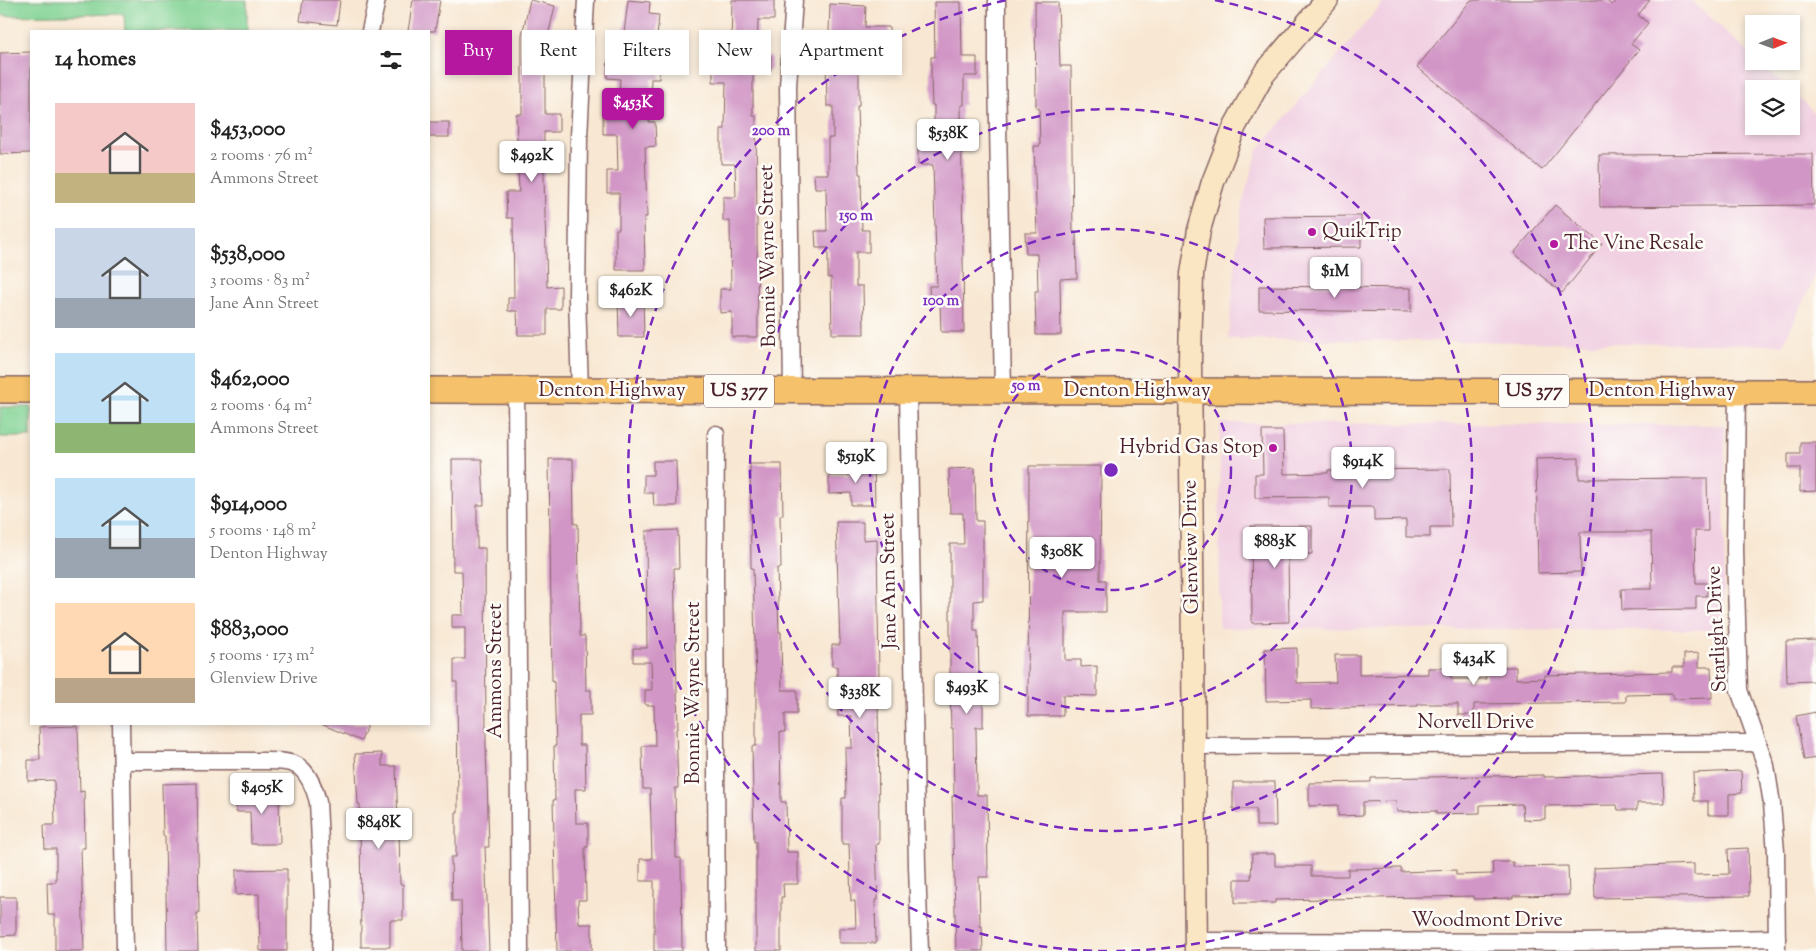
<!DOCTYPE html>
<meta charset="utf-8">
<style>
body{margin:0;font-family:"Sorts Mill Goudy",serif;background:#f6f6f6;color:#222;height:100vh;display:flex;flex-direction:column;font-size:19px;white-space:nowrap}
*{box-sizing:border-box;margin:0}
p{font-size:16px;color:#767676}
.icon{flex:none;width:28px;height:28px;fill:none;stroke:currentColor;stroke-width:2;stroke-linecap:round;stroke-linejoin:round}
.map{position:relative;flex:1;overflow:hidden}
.side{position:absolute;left:30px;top:30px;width:400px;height:695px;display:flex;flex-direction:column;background:#fff;border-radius:0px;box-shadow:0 2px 8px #0003}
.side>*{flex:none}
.top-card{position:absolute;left:445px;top:30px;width:475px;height:45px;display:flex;gap:10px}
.needle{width:32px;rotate:89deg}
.controls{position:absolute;left:1745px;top:15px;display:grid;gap:10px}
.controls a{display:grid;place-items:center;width:55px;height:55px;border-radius:0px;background:#fff;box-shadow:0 2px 8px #0003;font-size:25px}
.price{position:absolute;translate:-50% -42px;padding:0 11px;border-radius:5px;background:#fff;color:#222;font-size:16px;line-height:32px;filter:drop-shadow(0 1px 2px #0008)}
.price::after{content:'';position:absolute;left:50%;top:30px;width:15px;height:11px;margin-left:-8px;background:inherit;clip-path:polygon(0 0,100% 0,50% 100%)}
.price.current{background:#b5179e;color:#fff}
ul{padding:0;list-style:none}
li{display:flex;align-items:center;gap:15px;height:125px;padding:0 25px}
li span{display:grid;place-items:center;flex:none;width:140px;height:100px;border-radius:0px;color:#555}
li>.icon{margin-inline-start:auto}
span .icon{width:60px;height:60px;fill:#fffc;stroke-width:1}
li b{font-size:21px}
h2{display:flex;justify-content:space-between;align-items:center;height:60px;padding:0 25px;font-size:21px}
.pill{padding:0 18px;border-radius:0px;background:#fff;box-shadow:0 2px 8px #0003;font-size:18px;line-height:45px}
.pill.current{background:#b5179e;color:#fff}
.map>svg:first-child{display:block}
</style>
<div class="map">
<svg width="1816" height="951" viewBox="0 0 1816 951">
<rect width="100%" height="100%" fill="#fdfcf7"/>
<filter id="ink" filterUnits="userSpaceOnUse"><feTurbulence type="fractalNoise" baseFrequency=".02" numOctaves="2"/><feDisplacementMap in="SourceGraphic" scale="10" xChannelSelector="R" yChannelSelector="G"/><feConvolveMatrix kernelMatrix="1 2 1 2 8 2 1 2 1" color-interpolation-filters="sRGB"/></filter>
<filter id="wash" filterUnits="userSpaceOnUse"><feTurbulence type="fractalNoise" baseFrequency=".0096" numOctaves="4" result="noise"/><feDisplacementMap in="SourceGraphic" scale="20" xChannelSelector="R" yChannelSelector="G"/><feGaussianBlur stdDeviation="1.12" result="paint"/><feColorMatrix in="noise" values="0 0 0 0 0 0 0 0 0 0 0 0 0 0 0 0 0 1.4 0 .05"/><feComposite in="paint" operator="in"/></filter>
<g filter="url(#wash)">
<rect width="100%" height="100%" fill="#f8e7d2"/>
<!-- built -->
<g fill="#f1d0e2">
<polygon points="1385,0 1691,0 1754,57 1754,61 1758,61 1788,89 1754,89 1754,126 1791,126 1791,91 1816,114 1816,274 1783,345 1228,339 1242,204 1258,150"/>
<polygon points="1220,423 1725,425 1724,630 1219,628"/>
</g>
<!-- green -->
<g fill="#80d293" stroke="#65785f">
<polygon points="0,0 247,0 247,31 125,31 124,14 5,16 0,14"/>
<rect x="0" y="407" width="31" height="30"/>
</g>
<g id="blocks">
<!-- building -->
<g fill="#d196c6">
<polygon points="303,0 340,0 337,25 300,21"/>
<polygon points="413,0 440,0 435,31 408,31"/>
<polygon points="530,0 555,6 545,49 545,114 559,114 559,132 544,132 544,178 547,287 561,286 561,309 547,309 547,335 518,335 517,311 508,311 508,298 514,298 513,218 507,218 506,192 519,192 516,114 522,114 522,35"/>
<polygon points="628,0 650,2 649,14 659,15 655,60 660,60 659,79 651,79 649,122 655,122 656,146 645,147 647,217 644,217 645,270 616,270 616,229 619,229 619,193 607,193 607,171 618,171 617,134 603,134 603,111 618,111 620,79 607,78 608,58 621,58"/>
<polygon points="732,0 774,0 774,20 758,20 757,56 771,56 771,70 753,70 753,116 756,116 758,337 732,337 732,312 720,313 720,289 731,289 730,221 723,221 723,197 736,197 735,164 721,164 721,129 725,129 726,82 713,82 713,68 726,68 726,56 731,56"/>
<polygon points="1471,0 1605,0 1612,5 1616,0 1650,0 1638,15 1648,23 1631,44 1639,50 1542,170 1417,67"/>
<polygon points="934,2 961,2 962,57 977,57 977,76 964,76 964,105 961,105 964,332 941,332 940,301 930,302 929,286 937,286 933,165 918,165 918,148 934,148 934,105 932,105 931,80 931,57 935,57"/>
<polygon points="1035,2 1058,2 1060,66 1071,66 1073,232 1076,232 1077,278 1060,279 1061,335 1036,335 1035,291 1038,291 1037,254 1026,254 1025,233 1037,233 1034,146 1040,146 1039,108 1036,108"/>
<polygon points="830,4 866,6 865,27 889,27 890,49 859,50 859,106 857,106 859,174 861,174 862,230 869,230 869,252 856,252 856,286 863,286 864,334 832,334 831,277 828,278 828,248 816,248 815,231 827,231 826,188 815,188 814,174 828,174 828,138 833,138 833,106 827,106 826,60 828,60"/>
<polygon points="31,52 31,153 0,154 0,53"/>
<rect x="429" y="122" width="20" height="15"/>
<polygon points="1813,154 1814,205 1600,207 1599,155"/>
<polygon points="1555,205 1602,244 1562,293 1514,253"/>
<polygon points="1361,216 1361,247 1264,248 1263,217"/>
<polygon points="1259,286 1411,288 1411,312 1259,310"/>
<polygon points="643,298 644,337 619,337 618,299"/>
<polygon points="1262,431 1283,431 1284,474 1328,473 1328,470 1450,469 1451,527 1430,527 1430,537 1406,537 1406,520 1374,521 1374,507 1329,507 1329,497 1255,498 1255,474 1263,474"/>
<polygon points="1800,442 1816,442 1816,491 1800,492 1800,468 1788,468 1788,454 1800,454"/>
<polygon points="1579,458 1579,479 1707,478 1708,531 1695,531 1696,583 1707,583 1707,596 1696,596 1696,609 1622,610 1621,589 1652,589 1651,532 1580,532 1581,572 1538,573 1536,459"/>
<polygon points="452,459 482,459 484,505 477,505 477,548 485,548 486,746 489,847 485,847 489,951 462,951 461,901 452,901 451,857 456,857 456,812 458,812 457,682 454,682 454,659 465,659 465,628 452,628 452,615 463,615 462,571 453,571"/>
<polygon points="549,459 573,459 574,524 578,524 580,636 585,636 586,690 591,690 591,715 579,715 579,745 585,745 586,789 575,789 576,823 588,823 588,847 585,847 586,900 578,900 579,924 592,924 592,951 557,951 553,800 555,800 554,746 556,746 554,682 552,682"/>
<polygon points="653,461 676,461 677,506 654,506 653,493 644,493 644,475 653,475"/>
<polygon points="849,463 874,463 875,505 851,505 851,493 829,494 829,475 849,475"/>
<polygon points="750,464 782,464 783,515 780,515 781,568 777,568 779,632 781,632 782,690 797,690 797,714 785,714 785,732 780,732 781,802 786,802 787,852 798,852 798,884 783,884 784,897 781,897 781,951 756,951 756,841 754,842 752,746 756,746 756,682 753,568 751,568"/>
<polygon points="1029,466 1101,466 1100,580 1106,580 1106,612 1065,612 1065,660 1081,660 1081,667 1097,666 1097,696 1063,695 1063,716 1028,716"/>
<polygon points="975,468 976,521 983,521 983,600 974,601 974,631 978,631 979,675 971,675 972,702 983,702 983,727 976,727 977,795 987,795 988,877 979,877 980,926 982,926 983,951 956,951 952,796 954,796 953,728 951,728 950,689 950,544 964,544 963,513 950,513 949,469"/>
<polygon points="836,522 863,522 863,540 877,539 879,678 878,678 879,844 876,844 878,900 875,900 876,943 839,943 839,928 856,928 855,901 851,901 849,844 842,844 842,798 846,798 845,748 852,748 851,716 838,716 837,666 832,666 832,645 840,645"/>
<polygon points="1251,526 1312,526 1312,554 1288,554 1289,622 1252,623"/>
<polygon points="678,530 679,568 674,568 678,729 676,729 678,788 675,788 676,858 681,858 682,951 654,951 654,881 640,881 640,859 652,859 650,789 643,789 642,746 655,746 654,705 645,705 645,690 652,690 651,662 633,662 633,648 647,648 646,531"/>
<polygon points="1816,640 1816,681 1787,682 1786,641"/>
<polygon points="1297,648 1297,683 1336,682 1335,655 1359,655 1359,675 1428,674 1428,668 1450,668 1451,679 1486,679 1485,667 1516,667 1516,679 1545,678 1545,675 1672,672 1672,667 1684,667 1684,654 1699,653 1699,667 1711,667 1712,698 1673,699 1673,694 1626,695 1626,702 1474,704 1474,715 1458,715 1458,704 1418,704 1418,706 1311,709 1311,700 1266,701 1265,649"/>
<polygon points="1816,712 1816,758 1804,760 1796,716"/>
<polygon points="321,724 368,724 361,741"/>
<polygon points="78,726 80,792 84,791 85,848 81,848 84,951 55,951 55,915 48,915 47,882 56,882 56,849 45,849 44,825 55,825 54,780 28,781 28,760 40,760 39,727"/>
<polygon points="382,753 382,766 396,766 398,825 399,825 400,884 403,884 403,920 390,920 390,947 361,947 360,804 358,804 355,754"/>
<polygon points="1741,771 1742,793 1729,794 1729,815 1708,815 1708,801 1694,801 1693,773"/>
<polygon points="1663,774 1664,803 1637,803 1637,810 1618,810 1617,805 1545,806 1545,819 1523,820 1522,804 1480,805 1480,813 1436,814 1436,811 1397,812 1396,801 1363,802 1363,815 1338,816 1338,805 1309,806 1309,783 1371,782 1371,778 1544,775 1544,777"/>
<polygon points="1233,782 1275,782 1276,826 1256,826 1256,809 1233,809"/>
<polygon points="197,783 199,913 197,913 198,951 167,951 165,836 163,836 162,784"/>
<polygon points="279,791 280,844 251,844 250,812 236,812 236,792"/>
<polygon points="1748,848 1749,896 1595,898 1594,868 1694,864 1694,875 1729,874 1728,849"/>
<polygon points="1252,854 1275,854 1275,866 1311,866 1311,876 1348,876 1348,869 1401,868 1401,872 1456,870 1456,875 1493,874 1492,862 1513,862 1513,867 1568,866 1569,895 1513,896 1513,898 1474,899 1474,896 1275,900 1275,903 1235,903 1235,879 1251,879"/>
<polygon points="287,869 287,951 260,951 259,894 236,895 236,870"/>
<polygon points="0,897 16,897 16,935 0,936"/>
</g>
</g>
</g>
<g filter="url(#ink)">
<use href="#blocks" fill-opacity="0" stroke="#876565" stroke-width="1"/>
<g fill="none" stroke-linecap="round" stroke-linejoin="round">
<!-- minor casing -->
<g stroke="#876565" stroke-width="19">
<g id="minor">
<polyline points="997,0 997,70 1003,392"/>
<polyline points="370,31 377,0"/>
<polyline points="516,390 520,951"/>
<polyline points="580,391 577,298 579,137 586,0"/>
<polyline points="792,391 788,86 794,0"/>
<polyline points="908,391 917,866 920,951"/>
<polyline points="1737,391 1735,550 1739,690 1766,766 1772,804 1776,852 1777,951"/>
<polyline points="716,434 715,573 717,951"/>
<polyline points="121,724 125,951"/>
<polyline points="1194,746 1758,743"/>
<path d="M122,761H268C277,761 288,761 296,765C308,771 315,790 318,802L323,901L322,951"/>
<polyline points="1196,941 1583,942 1777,938"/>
</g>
</g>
<!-- secondary casing -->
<g stroke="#876565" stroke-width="25">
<polyline id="secondary" points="1196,951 1190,360 1192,274 1199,230 1213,182 1235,126 1263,75 1327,0"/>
</g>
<!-- primary casing -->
<g stroke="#876565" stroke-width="28">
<g id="primary">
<polyline points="0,390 31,390"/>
<polyline points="429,390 1816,392"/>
</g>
</g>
<!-- minor -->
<use href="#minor" stroke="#fff" stroke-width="16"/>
<!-- secondary -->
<use href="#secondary" stroke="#fbe6c4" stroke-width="22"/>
<!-- primary -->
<use href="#primary" stroke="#f5c16b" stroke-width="25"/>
</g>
</g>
<!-- distance rings -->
<g fill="none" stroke="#7b2cbf" stroke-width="2.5" stroke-dasharray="9 6">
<circle cx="1111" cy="470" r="120"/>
<circle cx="1111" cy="470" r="241"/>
<circle cx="1111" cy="470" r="361"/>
<path d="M1107 951A481 481 0 0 1 1007 0M1215 0A481 481 0 0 1 1115 951"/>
</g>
<!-- markers -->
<g fill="#b5179e" stroke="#fdfcf7" stroke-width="2">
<circle cx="1312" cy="232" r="5"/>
<circle cx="1554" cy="244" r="5"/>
<circle cx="1273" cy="448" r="5"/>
</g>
<g text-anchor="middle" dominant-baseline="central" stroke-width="5" stroke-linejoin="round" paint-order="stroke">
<!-- shield labels -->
<g fill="#fdfcf7" stroke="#806168" stroke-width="1">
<rect x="704" y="374.5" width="70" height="33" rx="4"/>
<rect x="1499" y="374.5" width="70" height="33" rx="4"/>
</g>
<g font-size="19" font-weight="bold" fill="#4a1f2b">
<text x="739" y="391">US 377</text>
<text x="1534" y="391">US 377</text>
</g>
<!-- poi labels -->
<g font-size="20" fill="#4a1f2b" stroke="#fdfcf7" text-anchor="start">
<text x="1322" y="232">QuikTrip</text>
<text x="1564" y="244">The Vine Resale</text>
<text x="1263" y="448" text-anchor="end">Hybrid Gas Stop</text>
</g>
<!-- street labels -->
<g font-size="20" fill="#4a1f2b" stroke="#fdfcf7">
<text transform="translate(769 256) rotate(-91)">Bonnie Wayne Street</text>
<text x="612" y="391">Denton Highway</text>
<text x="1137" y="391">Denton Highway</text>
<text x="1662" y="391">Denton Highway</text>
<text transform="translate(1192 547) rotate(-91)">Glenview Drive</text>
<text transform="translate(890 581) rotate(-91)">Jane Ann Street</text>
<text transform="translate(1718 629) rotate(-93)">Starlight Drive</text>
<text transform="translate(496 671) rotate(-90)">Ammons Street</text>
<text transform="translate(694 693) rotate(-90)">Bonnie Wayne Street</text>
<text x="1476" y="723">Norvell Drive</text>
<text x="1487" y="921">Woodmont Drive</text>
</g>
</g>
<circle cx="1111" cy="470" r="8" fill="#7b2cbf" stroke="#fdfcf7" stroke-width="2.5"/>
<g font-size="15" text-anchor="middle" font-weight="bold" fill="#7b2cbf" stroke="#fdfcf7" stroke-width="5" stroke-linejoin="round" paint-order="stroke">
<text x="771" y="135">200 m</text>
<text x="856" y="220">150 m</text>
<text x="941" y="305">100 m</text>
<text x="1026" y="390">50 m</text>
</g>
</svg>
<div class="controls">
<a><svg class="needle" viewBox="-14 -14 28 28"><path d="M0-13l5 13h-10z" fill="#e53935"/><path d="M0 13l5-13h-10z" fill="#767676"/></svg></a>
<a><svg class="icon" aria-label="layers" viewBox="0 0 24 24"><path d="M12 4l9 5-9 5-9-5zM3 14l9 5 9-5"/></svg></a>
</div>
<b class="price current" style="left:633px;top:130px">$453K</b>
<b class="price" style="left:948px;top:161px">$538K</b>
<b class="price" style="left:532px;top:183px">$492K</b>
<b class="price" style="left:1335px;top:299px">$1M</b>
<b class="price" style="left:631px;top:318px">$462K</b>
<b class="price" style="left:856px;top:484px">$519K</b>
<b class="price" style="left:1363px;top:489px">$914K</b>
<b class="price" style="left:1275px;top:569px">$883K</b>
<b class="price" style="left:1062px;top:579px">$308K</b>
<b class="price" style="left:1474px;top:686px">$434K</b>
<b class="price" style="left:967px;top:715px">$493K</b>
<b class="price" style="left:860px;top:719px">$338K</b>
<b class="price" style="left:262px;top:815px">$405K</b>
<b class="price" style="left:379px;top:850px">$848K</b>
<div class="top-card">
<a class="pill current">Buy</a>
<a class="pill">Rent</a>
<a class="pill">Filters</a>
<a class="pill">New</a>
<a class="pill">Apartment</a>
</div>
<section class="side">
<h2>14 homes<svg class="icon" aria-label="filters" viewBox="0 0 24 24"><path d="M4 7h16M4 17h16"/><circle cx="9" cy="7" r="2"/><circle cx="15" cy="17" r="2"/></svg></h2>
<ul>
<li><span style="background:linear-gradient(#f6c9c9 70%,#c2b280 0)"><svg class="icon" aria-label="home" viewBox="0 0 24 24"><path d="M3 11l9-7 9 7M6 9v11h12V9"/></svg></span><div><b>$453,000</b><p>2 rooms · 76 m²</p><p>Ammons Street</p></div></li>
<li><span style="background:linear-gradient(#c9d6e8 70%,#9aa5b1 0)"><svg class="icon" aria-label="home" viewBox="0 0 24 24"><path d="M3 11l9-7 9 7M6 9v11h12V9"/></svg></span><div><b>$538,000</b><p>3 rooms · 83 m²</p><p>Jane Ann Street</p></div></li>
<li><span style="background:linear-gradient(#bfe0f5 70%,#8fb573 0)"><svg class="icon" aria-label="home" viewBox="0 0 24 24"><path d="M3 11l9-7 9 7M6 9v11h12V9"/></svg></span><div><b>$462,000</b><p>2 rooms · 64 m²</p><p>Ammons Street</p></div></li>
<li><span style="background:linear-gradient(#bfe0f5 60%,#9aa5b1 0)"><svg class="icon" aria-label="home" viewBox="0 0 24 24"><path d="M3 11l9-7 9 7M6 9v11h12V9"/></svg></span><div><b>$914,000</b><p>5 rooms · 148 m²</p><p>Denton Highway</p></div></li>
<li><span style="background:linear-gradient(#ffd9b3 75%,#b9a48a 0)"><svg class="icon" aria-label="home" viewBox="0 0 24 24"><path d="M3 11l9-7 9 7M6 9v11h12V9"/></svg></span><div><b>$883,000</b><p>5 rooms · 173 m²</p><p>Glenview Drive</p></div></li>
</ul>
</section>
</div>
